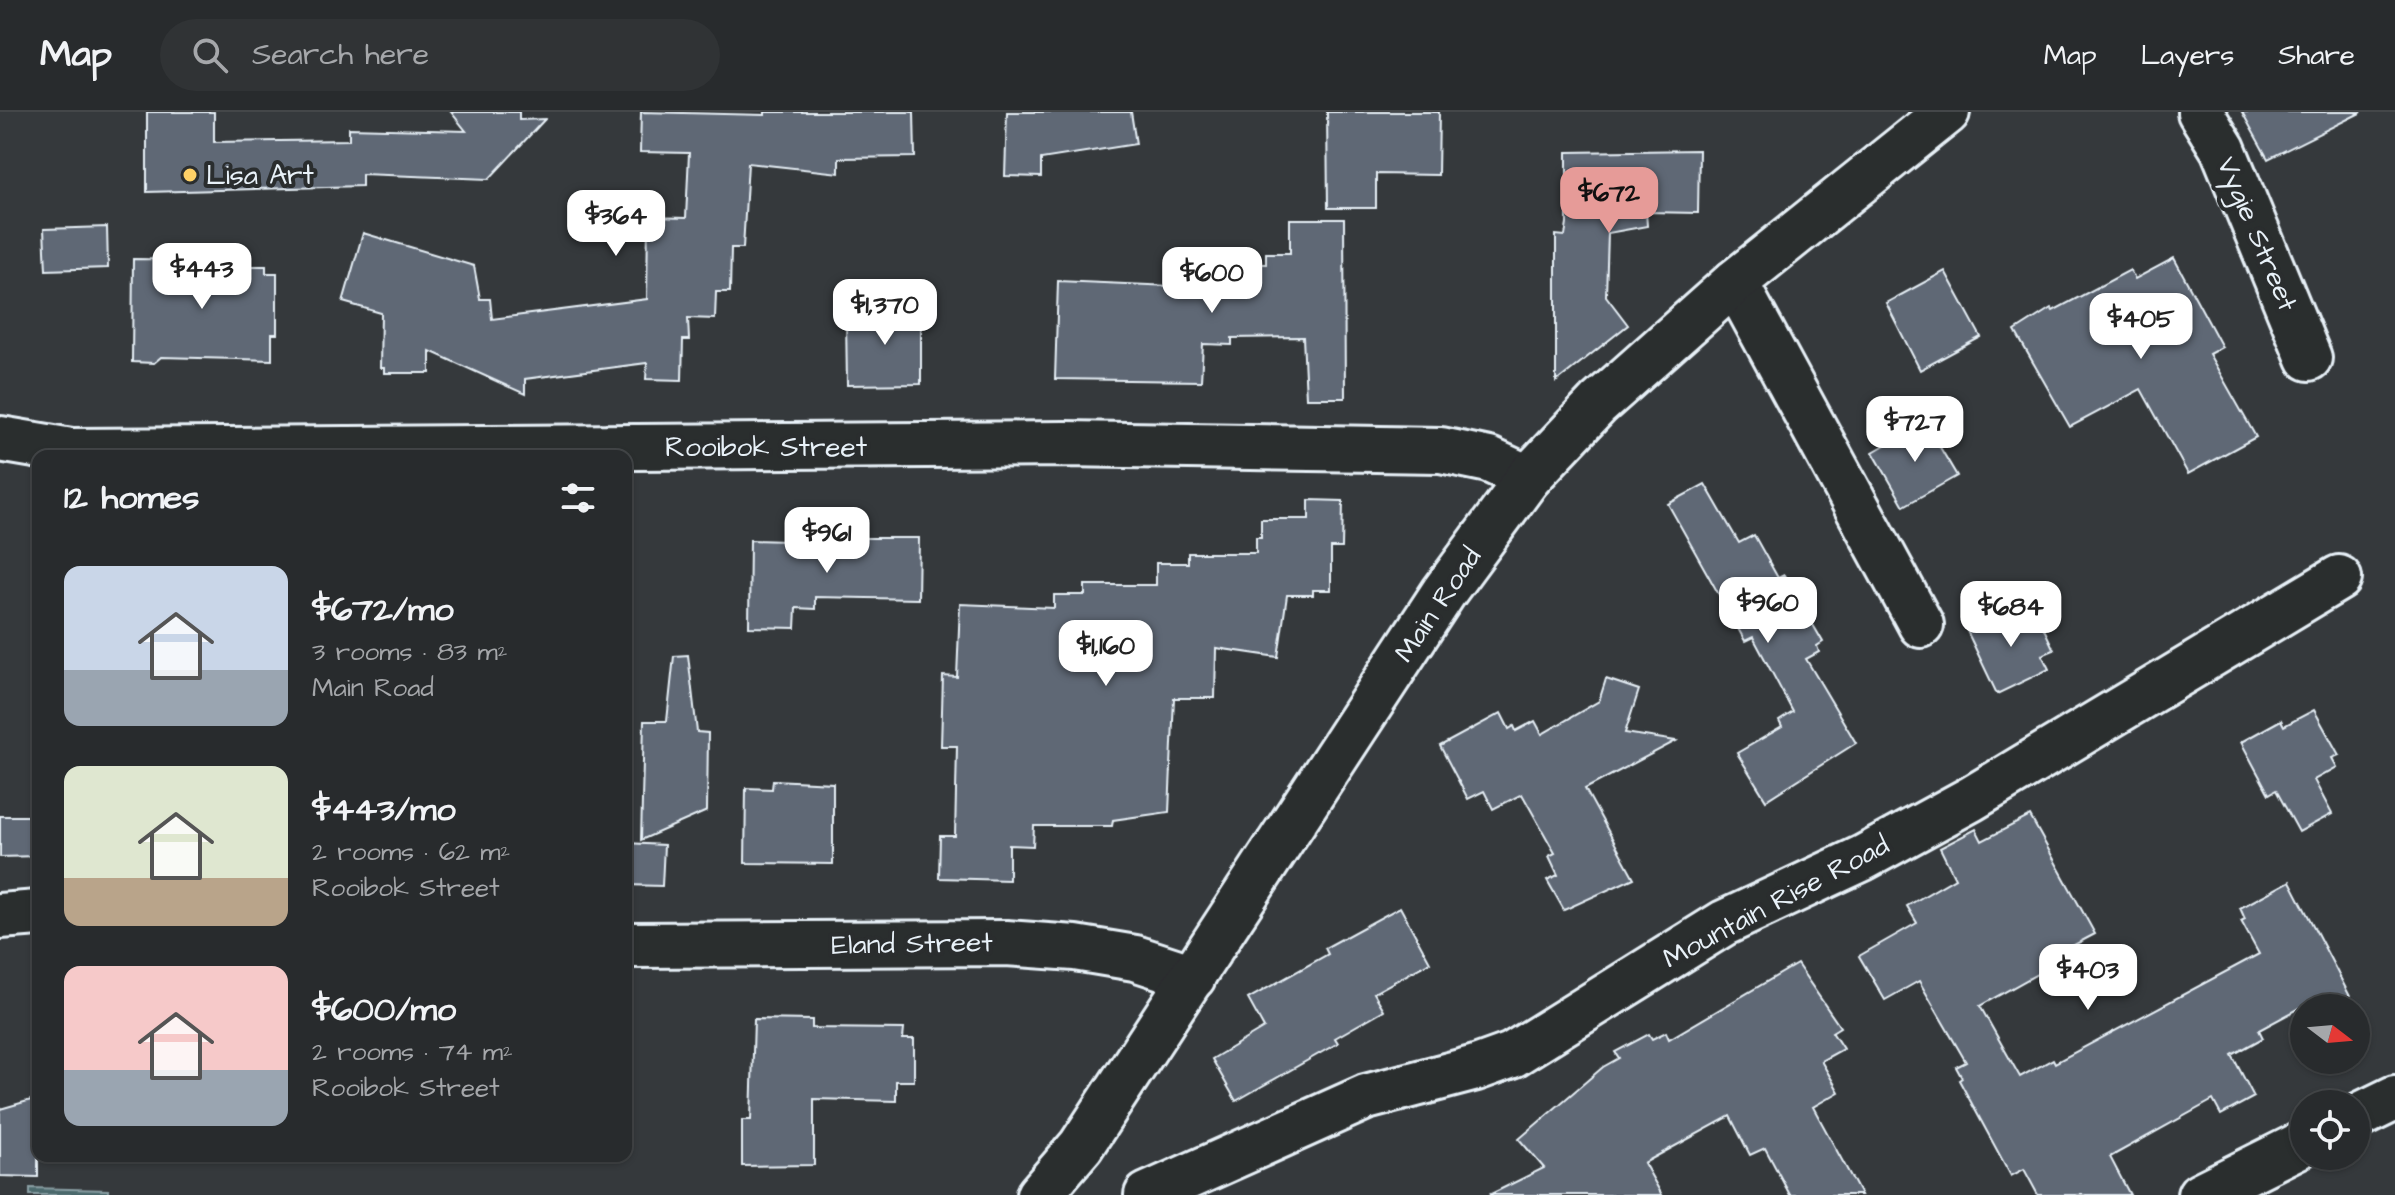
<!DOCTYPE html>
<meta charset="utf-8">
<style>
body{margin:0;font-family:"Architects Daughter",sans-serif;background:#303335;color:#f1f3f6;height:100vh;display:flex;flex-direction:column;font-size:30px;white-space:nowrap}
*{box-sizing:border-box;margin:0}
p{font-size:26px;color:#a5a7aa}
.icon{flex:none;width:44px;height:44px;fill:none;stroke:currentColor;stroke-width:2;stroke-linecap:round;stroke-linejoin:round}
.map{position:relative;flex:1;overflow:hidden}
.side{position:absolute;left:32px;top:338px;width:600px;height:712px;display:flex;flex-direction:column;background:#282b2d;border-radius:16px;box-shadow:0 2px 6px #0004,0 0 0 2px #444749}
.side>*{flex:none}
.needle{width:52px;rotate:106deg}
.controls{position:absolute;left:2290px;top:882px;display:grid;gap:16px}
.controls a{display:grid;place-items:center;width:80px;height:80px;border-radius:50%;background:#282b2d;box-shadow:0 2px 6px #0004,0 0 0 2px #444749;font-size:40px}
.price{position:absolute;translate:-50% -68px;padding:0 18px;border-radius:16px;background:#fff;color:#222;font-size:26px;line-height:52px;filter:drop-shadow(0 2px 4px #0008)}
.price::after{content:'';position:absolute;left:50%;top:48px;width:24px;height:18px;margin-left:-12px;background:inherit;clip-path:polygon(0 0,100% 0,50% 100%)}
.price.on{background:#e69b98;color:#111}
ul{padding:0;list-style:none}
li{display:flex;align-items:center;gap:24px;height:200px;padding:0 32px}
li span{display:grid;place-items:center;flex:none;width:224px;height:160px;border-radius:16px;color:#555}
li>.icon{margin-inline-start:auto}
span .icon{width:96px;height:96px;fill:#fffc;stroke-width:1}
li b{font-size:34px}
h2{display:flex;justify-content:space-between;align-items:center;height:96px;padding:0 32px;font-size:34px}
header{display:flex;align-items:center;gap:48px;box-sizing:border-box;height:112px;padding:0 40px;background:#282b2d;border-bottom:2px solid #444749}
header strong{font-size:38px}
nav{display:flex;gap:44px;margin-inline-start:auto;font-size:28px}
.search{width:560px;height:72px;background:#303335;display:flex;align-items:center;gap:20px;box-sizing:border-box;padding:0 28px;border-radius:44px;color:#a5a7aa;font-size:30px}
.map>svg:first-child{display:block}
</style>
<header>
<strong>Map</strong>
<div class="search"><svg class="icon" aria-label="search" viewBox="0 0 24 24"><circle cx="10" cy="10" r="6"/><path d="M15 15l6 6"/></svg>Search here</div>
<nav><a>Map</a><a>Layers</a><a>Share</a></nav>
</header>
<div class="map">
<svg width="2395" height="1083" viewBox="0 0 2395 1083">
<rect width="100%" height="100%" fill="#35393c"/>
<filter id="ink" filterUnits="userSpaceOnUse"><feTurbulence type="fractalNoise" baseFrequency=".0125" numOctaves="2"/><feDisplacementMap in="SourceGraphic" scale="16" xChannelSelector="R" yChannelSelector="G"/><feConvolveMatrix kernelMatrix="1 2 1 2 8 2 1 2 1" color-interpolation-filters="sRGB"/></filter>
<g filter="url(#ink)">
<!-- water -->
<polygon fill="#4b696c" stroke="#8a9fa4" stroke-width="2" points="30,1076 108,1078 108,1083 30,1083"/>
<!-- building -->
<g fill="#5f6775" stroke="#e8f1f8" stroke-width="2">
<polygon points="147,0 214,0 214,30 349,28 349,16 466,19 451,0 519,0 519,8 545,7 489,67 362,62 362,74 147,80"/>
<polygon points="641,0 765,3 765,0 914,0 915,45 839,46 839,61 748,51 743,136 731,136 730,180 716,180 715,207 688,206 689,228 683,228 682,268 646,267 647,251 525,267 525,282 430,239 430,261 384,261 384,256 380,256 381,201 343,190 363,121 474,154 480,187 490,187 492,207 647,187 648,105 686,106 689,41 640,40"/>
<polygon points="1007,0 1131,0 1136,32 1041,47 1041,65 1005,64"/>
<polygon points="1327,0 1439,0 1438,63 1376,62 1376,96 1328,96"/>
<polygon points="2242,0 2362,0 2268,47"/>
<polygon points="1699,38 1698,101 1646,100 1647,114 1608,121 1606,184 1628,213 1556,270 1556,123 1565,124 1567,112 1567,40"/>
<polygon points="1290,107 1344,107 1345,286 1306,286 1303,225 1232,226 1232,233 1203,232 1201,269 1055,267 1058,169 1171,174 1172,150 1266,152 1266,141 1290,141"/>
<polygon points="107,115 108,156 46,158 44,117"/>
<polygon points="2174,146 2222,235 2209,242 2256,325 2188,362 2141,277 2070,315 2015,219 2051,196 2053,199 2130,158 2135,167"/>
<polygon points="133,147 203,148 203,154 266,154 266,161 277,161 277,222 272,222 272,248 161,245 154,251 132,250"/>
<polygon points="1945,159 1981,225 1920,258 1886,191"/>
<polygon points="868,194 921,195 921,272 847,273 846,204 868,204"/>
<polygon points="1925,310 1957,364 1904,394 1873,340"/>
<polygon points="1705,372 1739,431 1754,423 1778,466 1784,463 1823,530 1817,534 1819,540 1806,547 1856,631 1766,688 1737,641 1782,615 1779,609 1793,600 1753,525 1745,529 1668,392"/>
<polygon points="1309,388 1343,389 1342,436 1331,436 1331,478 1313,478 1313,483 1287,483 1278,545 1216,536 1215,586 1174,586 1169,700 1113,708 1112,714 1034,714 1033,734 1009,733 1009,768 939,766 940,724 955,724 957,634 941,634 943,564 957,565 960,492 1054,496 1054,483 1085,483 1085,473 1156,473 1156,451 1188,451 1188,441 1256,441 1256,425 1261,425 1261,407 1309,407"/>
<polygon points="856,426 919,426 918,487 815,485 815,497 796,496 795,516 749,515 750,428 856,431"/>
<polygon points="2019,494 2026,510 2038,504 2054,538 2042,543 2049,557 1997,582 1967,519"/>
<polygon points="688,543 697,620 708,621 707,699 641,728 644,609 667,609 674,544"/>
<polygon points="1606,567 1639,578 1625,621 1676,629 1585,677 1634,766 1564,798 1547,768 1558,763 1549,744 1555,741 1522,682 1493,697 1484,679 1468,687 1440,634 1501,601 1509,617 1514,614 1516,619 1535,609 1542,622 1599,589"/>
<polygon points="2314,598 2339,643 2332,646 2337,655 2314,668 2332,702 2299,720 2276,678 2269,682 2241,630 2281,608 2284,614"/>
<polygon points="773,668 833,671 833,752 745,751 746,676 772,677"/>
<polygon points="0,704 38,704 38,744 0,745"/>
<polygon points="2030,704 2095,822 2040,851 2044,858 1980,894 2020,965 2053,947 2055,951 2259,842 2241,809 2245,807 2240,796 2290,769 2356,896 2300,896 2259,918 2263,926 2232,943 2254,985 2221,1003 2213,988 2110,1045 2130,1083 2038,1083 2024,1057 2011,1064 1959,968 1962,966 1956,955 1966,950 1919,869 1885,888 1859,844 1917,811 1907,794 1955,766 1940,736 1976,717 1982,729"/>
<polygon points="626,731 664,733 662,774 626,773"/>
<polygon points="1400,795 1430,850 1374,881 1384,898 1335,926 1338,931 1236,989 1212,947 1264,916 1248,887 1328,842 1325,836"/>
<polygon points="1797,852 1840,915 1832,920 1843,937 1821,949 1839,980 1813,995 1861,1083 1790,1083 1765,1036 1750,1043 1730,1004 1644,1051 1662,1083 1489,1083 1544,1056 1519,1027 1603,955 1619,946 1615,940 1649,922 1652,927 1666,920 1669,927"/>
<polygon points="754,907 812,908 812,916 904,917 903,927 914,927 914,969 896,969 896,989 814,987 814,1053 742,1054 742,1008 751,1008"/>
<polygon points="38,986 38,1065 0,1064 0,997"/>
</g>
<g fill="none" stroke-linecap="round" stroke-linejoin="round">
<!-- minor casing -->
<g stroke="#e8f1f8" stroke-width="50">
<g id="minor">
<polyline points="2200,0 2223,37 2309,246"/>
<polyline points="1735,170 1921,513"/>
<polyline points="0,327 71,339 1065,332 1441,338 1489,348 1528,366"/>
<polyline points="0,804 38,801"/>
<polyline points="626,833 1006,831 1075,836 1135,846 1193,865"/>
<polyline points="2356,1005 2395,986"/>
<polyline points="1147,1083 1366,985 1476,956 1512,943 1724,811 1863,746 1971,687 2339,466"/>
<polyline points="2200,1083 2304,1031"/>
</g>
</g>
<!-- secondary casing -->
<g stroke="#e8f1f8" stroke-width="50">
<polyline id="secondary" points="1039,1083 1081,1034 1444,480 1528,366 1598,292 1735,170 1947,0"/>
</g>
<!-- minor -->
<use href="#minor" stroke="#2a2d2e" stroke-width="44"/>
<!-- secondary -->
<use href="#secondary" stroke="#2a2d2e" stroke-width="44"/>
</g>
</g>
<!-- markers -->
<circle fill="#ffd166" stroke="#2a2d2e" stroke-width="3" cx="190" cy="63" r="8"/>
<g text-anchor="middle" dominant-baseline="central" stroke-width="8" stroke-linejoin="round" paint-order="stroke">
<!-- poi labels -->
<g font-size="28" fill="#e8f1f8" stroke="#2a2d2e" text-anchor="start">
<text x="206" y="63">Lisa Art</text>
</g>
<!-- street labels -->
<g font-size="28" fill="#e8f1f8" stroke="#2a2d2e">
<text transform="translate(2257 122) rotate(67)">Vygie Street</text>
<text x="766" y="335">Rooibok Street</text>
<text transform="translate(1438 493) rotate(-56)">Main Road</text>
<text transform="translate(1776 790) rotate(-28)">Mountain Rise Road</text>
<text transform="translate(912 832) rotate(-1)">Eland Street</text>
</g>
</g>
</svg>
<div class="controls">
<a><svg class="needle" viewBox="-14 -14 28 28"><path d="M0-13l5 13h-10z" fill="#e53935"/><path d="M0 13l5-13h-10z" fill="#a5a7aa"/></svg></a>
<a><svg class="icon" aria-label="locate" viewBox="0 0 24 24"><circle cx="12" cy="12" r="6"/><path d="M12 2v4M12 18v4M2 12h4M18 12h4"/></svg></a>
</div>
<b class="price on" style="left:1609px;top:123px">$672</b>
<b class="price" style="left:616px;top:146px">$364</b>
<b class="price" style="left:202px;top:199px">$443</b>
<b class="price" style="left:1212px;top:203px">$600</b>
<b class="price" style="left:885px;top:235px">$1,370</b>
<b class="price" style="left:2141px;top:249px">$405</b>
<b class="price" style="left:1915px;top:352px">$727</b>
<b class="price" style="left:827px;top:463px">$961</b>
<b class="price" style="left:1768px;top:533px">$960</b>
<b class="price" style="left:2011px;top:537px">$684</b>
<b class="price" style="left:1106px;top:576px">$1,160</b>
<b class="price" style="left:2088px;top:900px">$403</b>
<section class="side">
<h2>12 homes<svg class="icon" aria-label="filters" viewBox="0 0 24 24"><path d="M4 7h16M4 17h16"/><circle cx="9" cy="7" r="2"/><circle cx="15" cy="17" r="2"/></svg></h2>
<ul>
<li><span style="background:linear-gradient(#c9d6e8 65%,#9aa5b1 0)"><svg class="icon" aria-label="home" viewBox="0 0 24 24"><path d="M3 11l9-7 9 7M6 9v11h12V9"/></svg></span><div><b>$672/mo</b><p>3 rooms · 83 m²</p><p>Main Road</p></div></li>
<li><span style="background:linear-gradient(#dfe7d0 70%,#b9a48a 0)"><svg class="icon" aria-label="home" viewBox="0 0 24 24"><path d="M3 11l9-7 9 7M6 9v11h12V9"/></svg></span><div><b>$443/mo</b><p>2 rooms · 62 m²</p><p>Rooibok Street</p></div></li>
<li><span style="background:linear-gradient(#f6c9c9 65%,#9aa5b1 0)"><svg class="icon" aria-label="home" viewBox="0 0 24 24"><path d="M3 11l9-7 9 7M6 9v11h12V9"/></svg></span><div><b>$600/mo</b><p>2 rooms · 74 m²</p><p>Rooibok Street</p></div></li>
</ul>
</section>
</div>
